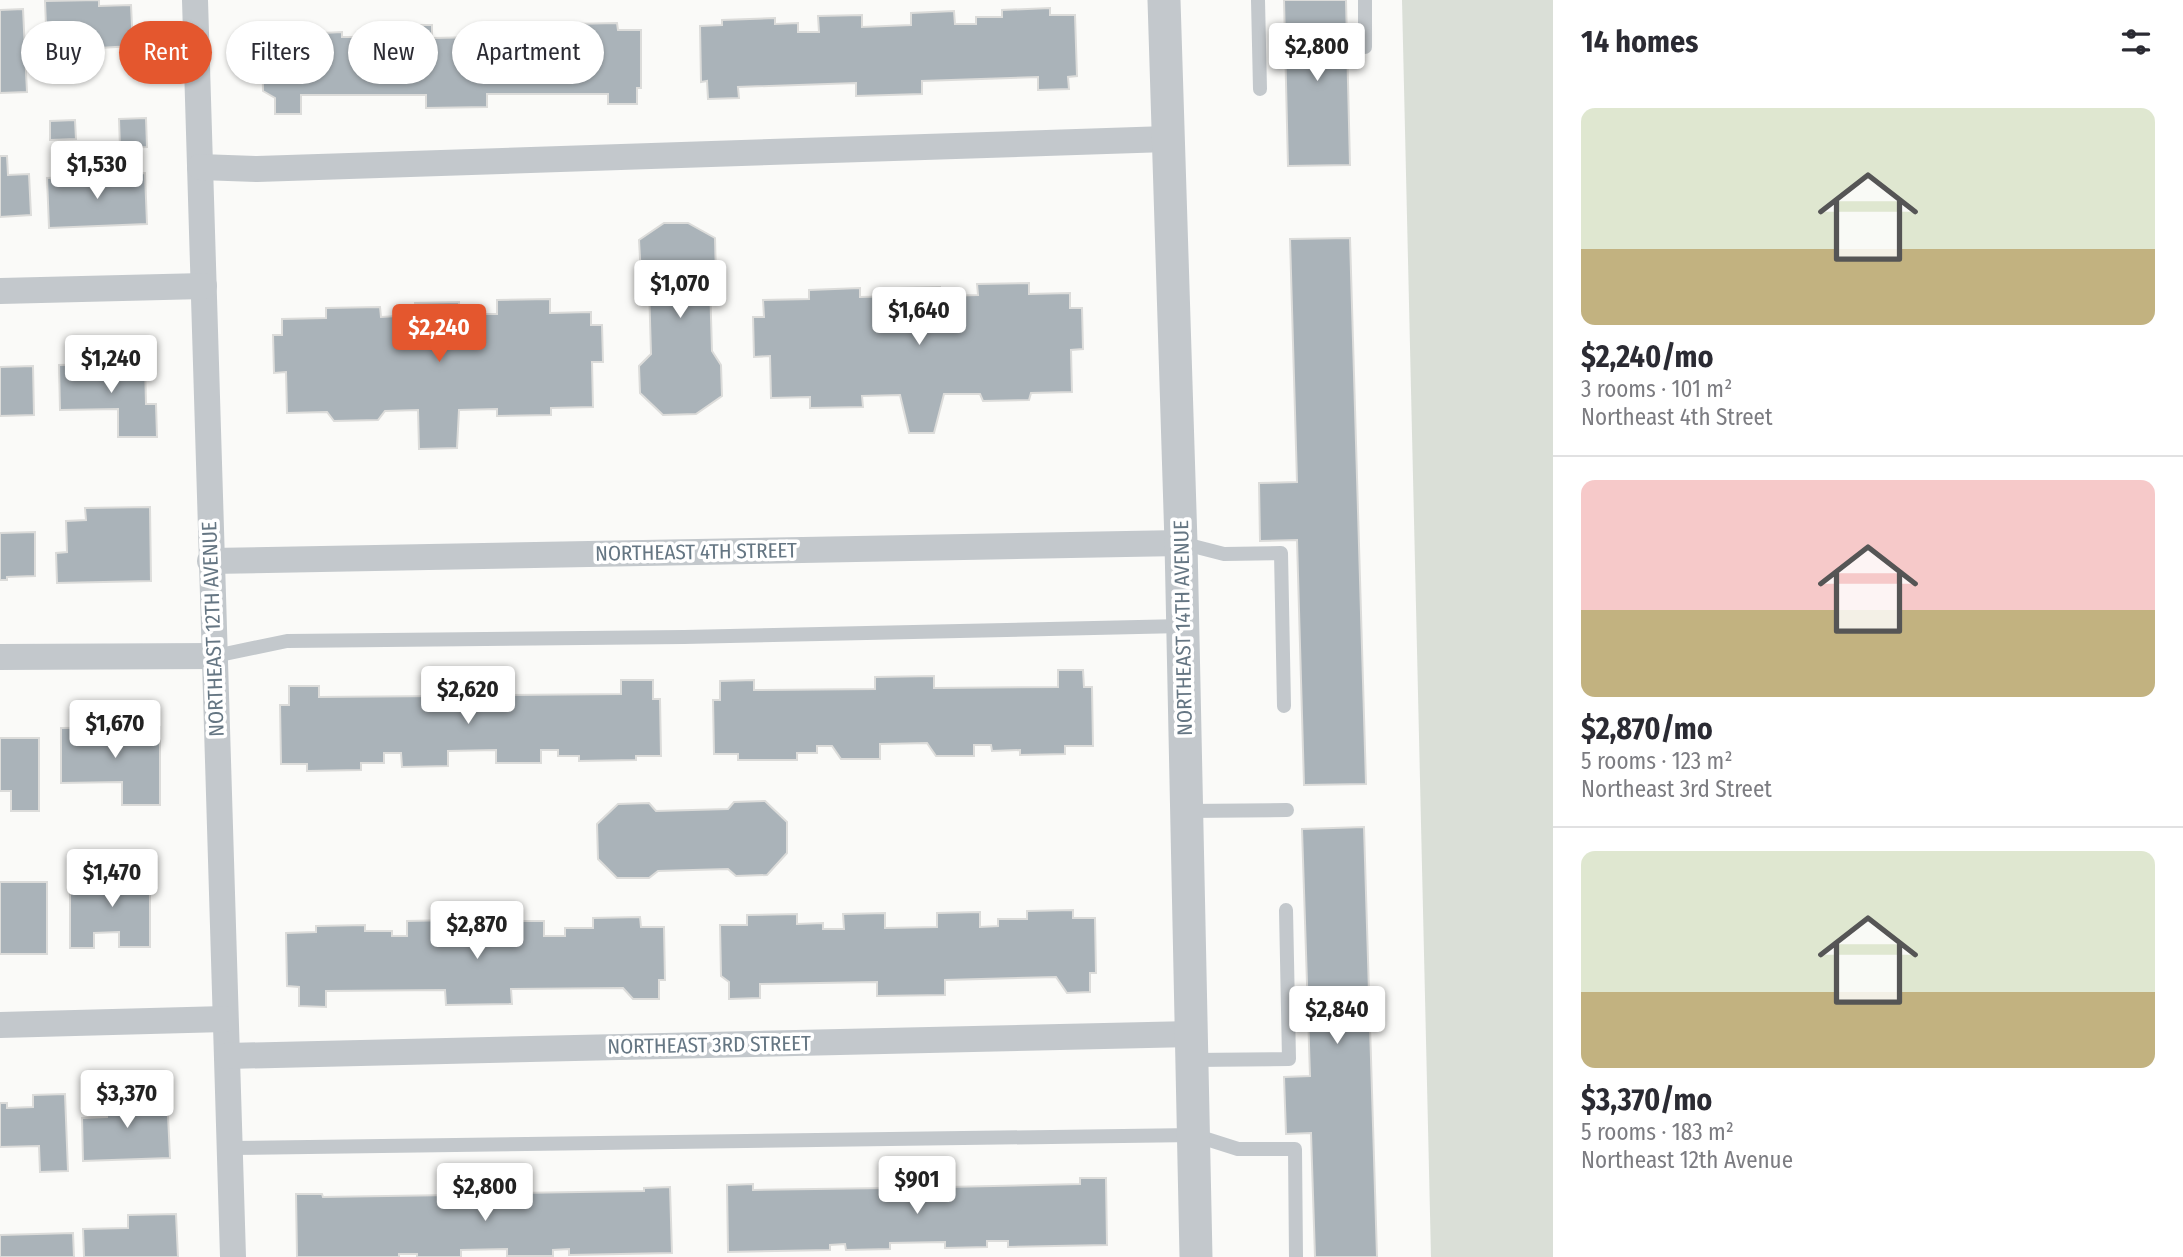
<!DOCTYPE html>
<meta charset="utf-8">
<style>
body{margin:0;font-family:"Fira Sans Condensed",sans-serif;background:#f7f7f7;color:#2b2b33;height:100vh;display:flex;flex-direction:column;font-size:26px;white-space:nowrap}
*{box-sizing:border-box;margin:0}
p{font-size:23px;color:#7c7c81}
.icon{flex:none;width:38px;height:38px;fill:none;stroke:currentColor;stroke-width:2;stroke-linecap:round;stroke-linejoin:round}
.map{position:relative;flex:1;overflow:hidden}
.details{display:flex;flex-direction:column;background:#fff;width:630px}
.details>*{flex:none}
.banner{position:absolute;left:21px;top:21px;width:665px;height:63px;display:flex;gap:14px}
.price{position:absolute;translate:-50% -60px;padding:0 16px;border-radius:7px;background:#fff;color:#222;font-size:23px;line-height:46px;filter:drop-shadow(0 2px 4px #0008)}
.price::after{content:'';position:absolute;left:50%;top:42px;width:21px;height:16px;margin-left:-10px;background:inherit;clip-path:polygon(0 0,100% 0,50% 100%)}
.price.on{background:#e4572e;color:#fff}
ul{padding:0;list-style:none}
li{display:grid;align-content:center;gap:14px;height:371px;padding:0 28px}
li+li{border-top:2px solid #e1e1e2}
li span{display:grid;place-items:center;height:217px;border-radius:14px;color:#555}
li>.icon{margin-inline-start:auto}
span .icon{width:126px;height:126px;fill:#fffc;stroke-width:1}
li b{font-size:30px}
h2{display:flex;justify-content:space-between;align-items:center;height:84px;padding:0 28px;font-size:30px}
.tag{padding:0 24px;border-radius:32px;background:#fff;box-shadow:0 2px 5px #0004;font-size:24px;line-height:63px}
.tag.on{background:#e4572e;color:#fff}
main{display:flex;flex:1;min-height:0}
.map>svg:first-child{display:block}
</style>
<main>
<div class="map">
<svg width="1553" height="1257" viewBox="0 0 1553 1257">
<rect width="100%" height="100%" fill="#fafaf8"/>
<!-- green -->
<polygon fill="#dadfd7" points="1402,0 1553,0 1553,1257 1431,1257"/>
<!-- building -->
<g fill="#aab3b9" stroke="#dcdcda" stroke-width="2">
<polygon points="99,0 99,6 131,5 133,46 47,51 45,1"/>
<polygon points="1284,0 1346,0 1350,165 1288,166"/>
<polygon points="1050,8 1050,15 1075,15 1077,76 1068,77 1069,89 1038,90 1038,77 922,81 922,94 856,96 856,83 738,87 739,98 708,99 707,81 701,82 700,26 722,25 722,20 775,18 775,24 798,23 798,32 819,32 818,16 862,15 862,27 911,25 911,13 954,11 955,24 976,24 976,17 1002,17 1002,10"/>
<polygon points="23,9 27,92 0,93 0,10"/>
<polygon points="617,23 618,30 641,30 641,88 637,88 637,104 608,104 608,94 487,94 487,107 426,108 426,95 301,95 301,114 275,114 275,98 263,91 262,36 342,32 342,37 371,37 371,43 387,43 386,25 432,25 432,38 479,37 479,24 523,24 523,39 543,39 543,31 569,30 569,24"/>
<polygon points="146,118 147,147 120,148 119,119"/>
<polygon points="75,120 76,139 50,140 50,121"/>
<polygon points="0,156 7,156 8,175 29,174 31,215 0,217"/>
<polygon points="145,173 147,224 49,228 47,178"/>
<polygon points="664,223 688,223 715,238 716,276 710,283 712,351 721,365 722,396 696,414 663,415 640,393 639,366 651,354 649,287 641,277 639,240"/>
<polygon points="1350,238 1366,784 1304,785 1297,540 1260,541 1259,483 1297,482 1290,239"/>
<polygon points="1029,283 1029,294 1070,293 1070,308 1082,308 1083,349 1071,350 1072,392 1031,393 1029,400 983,401 980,394 944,394 934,433 909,433 900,395 862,396 863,407 810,408 810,397 771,398 770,356 754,357 753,317 764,317 763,300 809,299 809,290 860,288 860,297 898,296 898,288 940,287 940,296 978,295 977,284"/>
<polygon points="550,299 550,313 591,312 591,325 602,325 603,362 592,362 593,407 551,408 551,415 497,416 497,409 459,410 457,448 419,449 418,410 385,411 378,420 334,421 327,412 287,413 286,372 274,373 273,335 282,335 282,319 326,318 326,308 380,307 381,317 415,315 415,303 459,302 459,314 497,314 497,300"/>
<polygon points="145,363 146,404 156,404 157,437 118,437 118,409 60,410 59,365"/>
<polygon points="33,366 34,415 0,416 0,367"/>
<polygon points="150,507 151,581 57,583 56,553 67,552 66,521 86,520 85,508"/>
<polygon points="35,532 35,576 7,577 7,580 0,580 0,533"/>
<polygon points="1058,670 1083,670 1084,687 1092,687 1093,746 1065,746 1065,754 1020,755 1020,750 992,751 991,745 974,745 974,756 936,756 927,743 880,744 880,759 841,759 832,746 817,746 817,753 797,753 797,760 738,760 738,754 714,754 713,700 720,700 720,681 754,680 754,690 875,689 875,677 934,676 934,688 1058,687"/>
<polygon points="621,680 653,680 653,699 660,699 661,756 636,756 636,760 579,761 579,756 558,756 558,750 541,750 541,763 496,763 496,750 448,751 448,766 402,767 401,753 384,753 384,763 361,763 361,770 307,771 307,764 281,764 280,705 289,705 289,686 319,686 319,697 440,696 440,685 504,684 504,695 621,694"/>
<polygon points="160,727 160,805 122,805 122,782 61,783 61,728"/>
<polygon points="0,738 39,738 39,811 11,811 11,791 0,791"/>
<polygon points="765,801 787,822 787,853 767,875 736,876 728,869 658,871 649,878 617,878 598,859 597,824 618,804 649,803 656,811 728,809 734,802"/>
<polygon points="1364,827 1377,1257 1315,1257 1311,1133 1286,1134 1284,1077 1310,1076 1302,829"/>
<polygon points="150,872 150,947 119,947 119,932 94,933 94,948 70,948 70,889 84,889 84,873"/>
<rect x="0" y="882" width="47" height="72"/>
<polygon points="1073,910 1073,918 1095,918 1096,973 1090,973 1090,992 1067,993 1056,977 945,980 945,995 877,996 877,982 760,984 760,998 729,999 729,982 721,976 720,925 747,925 747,915 797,914 797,924 823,923 823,929 844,929 843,914 885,913 885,928 937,927 937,913 980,912 980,927 998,926 998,919 1027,919 1027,911"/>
<polygon points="640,917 641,927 664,927 665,980 659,980 659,999 633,999 623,988 511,989 512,1004 446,1005 445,990 326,991 326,1007 299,1006 299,987 287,986 286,933 316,932 316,926 365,925 365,931 392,931 392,936 407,936 407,921 451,920 451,937 503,937 502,921 544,921 544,936 565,936 565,928 593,928 593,918"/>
<polygon points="153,1090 153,1115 168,1115 170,1158 83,1161 82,1118 107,1117 107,1092"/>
<polygon points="65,1094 68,1171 40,1172 39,1146 0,1147 0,1103 7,1103 7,1108 33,1107 33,1095"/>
<polygon points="946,1175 946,1187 1080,1184 1080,1178 1106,1178 1107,1245 1008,1247 1008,1241 987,1241 987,1247 945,1248 945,1242 890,1243 890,1249 846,1250 845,1244 830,1245 830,1250 728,1252 727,1185 753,1184 753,1190 885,1188 885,1176"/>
<polygon points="515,1182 515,1193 644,1191 644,1188 670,1187 672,1253 569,1255 569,1249 553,1250 553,1256 507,1256 507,1249 461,1250 461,1257 417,1257 417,1254 399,1254 399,1257 297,1257 296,1194 322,1194 323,1197 451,1195 451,1183"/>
<polygon points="176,1214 178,1257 84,1257 83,1229 128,1228 128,1215"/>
<polygon points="73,1233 74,1257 0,1257 0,1235"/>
</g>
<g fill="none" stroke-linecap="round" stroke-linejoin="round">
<!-- service -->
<g stroke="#c3c8cc" stroke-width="14">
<polyline points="1258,0 1260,89"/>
<polyline points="1365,0 1365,47"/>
<polyline points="1181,543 1224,554 1281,553 1284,706"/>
<polyline points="215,656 287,641 684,637 1183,626"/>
<polyline points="1187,811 1287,810"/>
<polyline points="1192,1060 1289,1059 1286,910"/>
<polyline points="229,1148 1194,1135 1238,1149 1295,1149 1296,1257"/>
</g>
<!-- minor -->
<g stroke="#c3c8cc" stroke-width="26">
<polyline points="195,0 233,1257"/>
<polyline points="200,167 257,169 1167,139"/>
<polyline points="0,291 204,286"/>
<polyline points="210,561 1181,543"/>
<polyline points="0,657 215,656"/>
<polyline points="0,1025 225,1019"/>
<polyline points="227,1056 1192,1034"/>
</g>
<!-- tertiary -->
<polyline stroke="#c3c8cc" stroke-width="33" points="1164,0 1181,543 1196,1257"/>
</g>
<g text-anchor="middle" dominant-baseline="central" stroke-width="7" stroke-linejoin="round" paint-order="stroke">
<!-- street labels -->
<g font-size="21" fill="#657683" stroke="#fff">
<text transform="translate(696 552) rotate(-1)">NORTHEAST 4TH STREET</text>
<text transform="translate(1183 628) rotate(-91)">NORTHEAST 14TH AVENUE</text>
<text transform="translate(213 629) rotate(-92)">NORTHEAST 12TH AVENUE</text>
<text transform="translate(709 1045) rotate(-1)">NORTHEAST 3RD STREET</text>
</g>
</g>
</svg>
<b class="price" style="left:1317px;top:83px">$2,800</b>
<b class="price" style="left:97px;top:201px">$1,530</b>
<b class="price" style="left:680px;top:320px">$1,070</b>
<b class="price" style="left:919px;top:347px">$1,640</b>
<b class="price on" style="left:439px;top:364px">$2,240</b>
<b class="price" style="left:111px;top:395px">$1,240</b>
<b class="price" style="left:468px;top:726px">$2,620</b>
<b class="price" style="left:115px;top:760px">$1,670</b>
<b class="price" style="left:112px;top:909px">$1,470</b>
<b class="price" style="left:477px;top:961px">$2,870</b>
<b class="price" style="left:1337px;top:1046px">$2,840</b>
<b class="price" style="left:127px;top:1130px">$3,370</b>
<b class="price" style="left:917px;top:1216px">$901</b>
<b class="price" style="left:485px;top:1223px">$2,800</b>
<div class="banner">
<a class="tag">Buy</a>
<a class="tag on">Rent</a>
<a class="tag">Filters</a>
<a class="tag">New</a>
<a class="tag">Apartment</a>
</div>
</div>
<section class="details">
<h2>14 homes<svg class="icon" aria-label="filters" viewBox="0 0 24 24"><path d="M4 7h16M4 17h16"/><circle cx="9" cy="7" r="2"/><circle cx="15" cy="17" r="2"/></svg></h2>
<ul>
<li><span style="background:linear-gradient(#dfe7d0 65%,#c2b280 0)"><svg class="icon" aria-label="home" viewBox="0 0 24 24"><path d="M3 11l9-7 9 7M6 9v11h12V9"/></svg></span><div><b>$2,240/mo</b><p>3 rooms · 101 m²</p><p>Northeast 4th Street</p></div></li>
<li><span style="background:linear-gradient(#f6c9c9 60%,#c2b280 0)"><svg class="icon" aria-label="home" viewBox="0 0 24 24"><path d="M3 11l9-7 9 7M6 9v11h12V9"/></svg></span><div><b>$2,870/mo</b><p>5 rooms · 123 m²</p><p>Northeast 3rd Street</p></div></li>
<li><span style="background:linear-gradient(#dfe7d0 65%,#c2b280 0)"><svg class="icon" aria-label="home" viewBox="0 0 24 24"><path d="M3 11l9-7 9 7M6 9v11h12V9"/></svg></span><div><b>$3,370/mo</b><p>5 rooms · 183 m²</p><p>Northeast 12th Avenue</p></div></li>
</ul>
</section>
</main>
